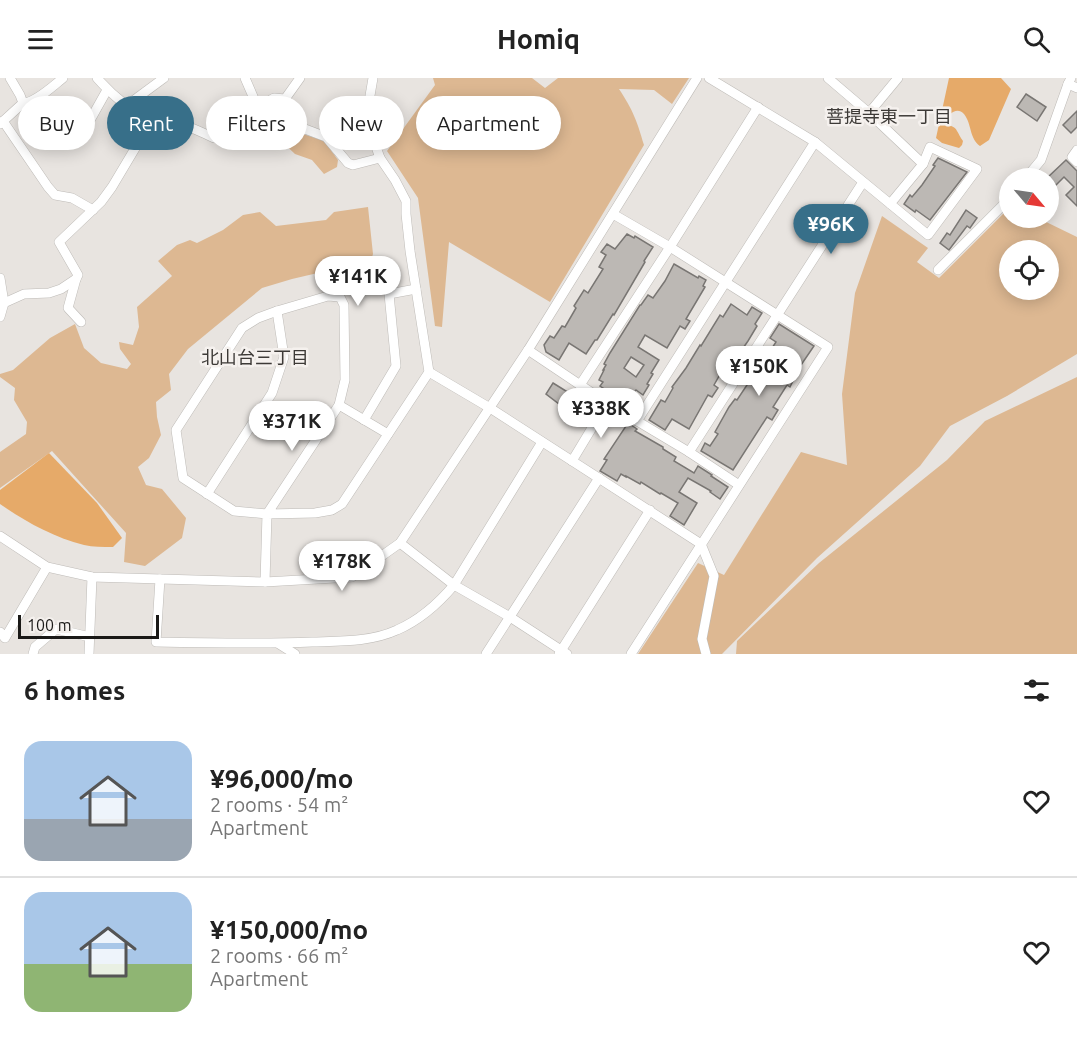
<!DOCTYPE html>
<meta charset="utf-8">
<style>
body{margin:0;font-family:Ubuntu,"Noto Sans JP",sans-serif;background:#f2f2f2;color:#222;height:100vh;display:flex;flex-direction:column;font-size:22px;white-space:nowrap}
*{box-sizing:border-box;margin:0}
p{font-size:20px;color:#767676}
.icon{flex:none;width:33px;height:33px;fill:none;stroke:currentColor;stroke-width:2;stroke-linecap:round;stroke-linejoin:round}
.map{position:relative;height:576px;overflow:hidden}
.sheet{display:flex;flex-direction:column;background:#fff;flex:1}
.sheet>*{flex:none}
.banner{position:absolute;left:18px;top:18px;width:600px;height:54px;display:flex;gap:12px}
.needle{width:39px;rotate:119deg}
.buttons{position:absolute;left:999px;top:90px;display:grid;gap:12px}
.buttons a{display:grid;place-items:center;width:60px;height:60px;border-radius:50%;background:#fff;box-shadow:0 3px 15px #0003;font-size:30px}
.scale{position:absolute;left:18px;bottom:15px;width:141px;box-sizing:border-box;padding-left:6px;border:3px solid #1a1917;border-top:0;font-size:16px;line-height:21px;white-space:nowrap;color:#1a1917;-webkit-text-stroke:4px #f5f1ee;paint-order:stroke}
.price{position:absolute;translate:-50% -51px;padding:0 14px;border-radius:21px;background:#fff;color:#222;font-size:20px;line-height:39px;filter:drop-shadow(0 2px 3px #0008)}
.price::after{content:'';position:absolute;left:50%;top:36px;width:18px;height:14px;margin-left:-9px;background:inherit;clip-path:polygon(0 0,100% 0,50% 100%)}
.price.on{background:#376f89;color:#fff}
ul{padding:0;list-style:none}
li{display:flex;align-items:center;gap:18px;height:150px;padding:0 24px}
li+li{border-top:2px solid #e0e0e0}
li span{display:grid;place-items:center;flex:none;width:168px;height:120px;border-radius:18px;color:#555}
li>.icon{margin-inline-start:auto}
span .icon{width:72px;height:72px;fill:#fffc;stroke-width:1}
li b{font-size:26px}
h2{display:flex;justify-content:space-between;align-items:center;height:72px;padding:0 24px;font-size:26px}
.chip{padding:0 21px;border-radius:27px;background:#fff;box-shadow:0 3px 15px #0003;font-size:21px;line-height:54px}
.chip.on{background:#376f89;color:#fff}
header{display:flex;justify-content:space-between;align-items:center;height:78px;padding:0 24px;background:#fff;font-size:27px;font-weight:700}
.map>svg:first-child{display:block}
</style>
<header><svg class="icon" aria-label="menu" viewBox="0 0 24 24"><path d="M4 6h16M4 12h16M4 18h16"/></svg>Homiq<svg class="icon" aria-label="search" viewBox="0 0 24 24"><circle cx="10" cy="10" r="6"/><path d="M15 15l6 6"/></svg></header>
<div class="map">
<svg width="1077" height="576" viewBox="0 0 1077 576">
<rect width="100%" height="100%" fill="#e8e4e0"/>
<!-- green -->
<g fill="#ddb892" fill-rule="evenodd">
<path d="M433,0H532L545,10L558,0H689L672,26L654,12L619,11C633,32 637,43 644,67L550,224L449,164L442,249L435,248L418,120L387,73L435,7Z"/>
<polygon points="274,24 284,29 297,54 324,63 338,82 337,89 324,96 312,82 295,76 276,58 261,60 239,51"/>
<polygon points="368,129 373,176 364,204 347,198 339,190 292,201 262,210 188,271 169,296 171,312 156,324 157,339 161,357 149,380 138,389 146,407 162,411 186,440 182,460 145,488 124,484 126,455 52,373 0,410 0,374 26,356 27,344 14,322 15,310 0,299 0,296 13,292 50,260 75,246 84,270 101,285 127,291 131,286 120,271 119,264 133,267 139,249 137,229 172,198 158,183 177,167 190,162 197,165 223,152 243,137 260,134 276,148 326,142 334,134"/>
<path d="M1009,130L1010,140H1038L1077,159V276L1007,318L950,348L920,388L817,480L722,576H638L698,485L724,497L801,374L847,387L842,316L855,215L882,138L928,170L917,184L939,200ZM1010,172H1048V212H1010Z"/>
<polygon points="1077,299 1077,576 736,576 737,563 819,485 947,382 985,343"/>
</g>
<!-- water -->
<g fill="#e6aa69">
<path d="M949,0H1001L1011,11L989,62L980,68C969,60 972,46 964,36C957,28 948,36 945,44C949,48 955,48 957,53C959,56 960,59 963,63L962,67L959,70L942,65L936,60Z"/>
<path d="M49,375L97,425L122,460L113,469C103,469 93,469 84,467C53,459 26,444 0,426V412Z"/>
</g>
<!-- building -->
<g fill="#bcb8b4" stroke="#797673" stroke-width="1.5" fill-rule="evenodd">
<polygon points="1026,16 1046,29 1037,43 1017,29"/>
<polygon points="1077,33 1077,49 1071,55 1063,47"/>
<polygon points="938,80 967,94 930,142 916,132 915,134 904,126 910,117 912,119 922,107 935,88 933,87"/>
<polygon points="1066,82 1077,93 1077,128 1066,117 1074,109 1064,99 1054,109 1048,104 1048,100 1047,100"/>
<polygon points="966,132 977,140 970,150 967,148 949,172 940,165 947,155 950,157"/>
<polygon points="627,156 634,160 635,158 653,169 644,183 645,184 614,237 613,236 597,262 595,262 586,276 569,265 559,282 546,274 544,267 550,258 554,260 562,248 565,249 576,230 574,228 584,212 588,215 603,191 599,189 606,177 601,174 607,166 615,171"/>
<path d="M674,186L698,200L699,198L706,202L703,208L705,209L686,241L690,243L685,251L680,248L667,270L645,257L638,269L659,282L651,295L653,296L647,306L649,307L643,317L636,312L628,323L613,314L612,316L600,308L603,304L599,302L604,292H603L606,287L604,286L610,275L640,227H641L648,217L653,220L665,203ZM631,279L644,287L636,299L624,290Z"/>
<polygon points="731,226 747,237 752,229 762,235 755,246 757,248 748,263 732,286 730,285 724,294 722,293 714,307 718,310 712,319 708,317 689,351 672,341 665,352 649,342 661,322 665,324 673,310 672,309 686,290 700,267 701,268 720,237 723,239"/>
<polygon points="779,246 814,268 801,287 790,309 787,307 773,329 778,332 772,342 767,339 733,392 701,373 705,365 710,368 718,356 715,354 729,329 735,321 737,322 753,298 748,295 759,277 765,281 776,264 770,260"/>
<polygon points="553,305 595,331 588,344 567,332 546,316"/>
<polygon points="628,345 637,351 635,353 663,369 663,371 676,379 674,383 694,395 698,388 712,397 711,398 728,409 720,421 710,414 711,413 688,400 679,414 697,425 684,447 670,438 678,425 661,415 660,416 641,404 640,406 626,398 626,399 621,396 617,403 600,393 607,382 604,381"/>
</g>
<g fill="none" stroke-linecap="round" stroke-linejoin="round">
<!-- minor casing -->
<g stroke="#bebbb7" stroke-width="10">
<g id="minor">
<polyline points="245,0 258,30"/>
<polyline points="709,0 815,64 928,157 977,91 930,69 923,86 890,126"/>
<polyline points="828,0 869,35 923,86"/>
<polyline points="1071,0 1068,6 1077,10"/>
<polyline points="285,21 295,41 305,51 326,59 348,85 353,87 380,80"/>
<path d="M23,25C35,25 53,8 63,0"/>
<polyline points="126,28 164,0"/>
<polyline points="869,35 898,0"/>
<path d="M149,41C177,43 189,48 214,60L260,28L274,20L285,21L300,0"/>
<polyline points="3,43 48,109 55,117 72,120 93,132"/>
<polyline points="0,46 23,25 20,17 10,0"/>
<polyline points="84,53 107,12"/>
<polyline points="1077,72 1072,79 1077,84"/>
<polyline points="1026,100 1041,82 1068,6"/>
<polyline points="613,136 670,169 828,269 631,576"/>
<polyline points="938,192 1010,120"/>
<polyline points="0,200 4,225 0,239"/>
<polyline points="76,201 68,230 81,244"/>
<path d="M4,225L24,216L49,215L61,211L76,201L78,197L59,164L101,124L112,109L146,52L149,41C128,31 112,17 97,0"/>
<polyline points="528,272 607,325 689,374 739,407"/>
<polyline points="429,294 490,330 701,466 714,498 702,561 706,576"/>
<polyline points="580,307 670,169 758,29"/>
<polyline points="339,327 388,356"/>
<polyline points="364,342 396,288 389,216 416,211"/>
<polyline points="637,343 815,64"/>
<polyline points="689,374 863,104"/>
<polyline points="572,383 607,325"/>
<polyline points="207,416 272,315 284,279 277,233"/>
<polyline points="0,458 47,489 92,499 265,504 352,499 400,465 528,272 697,0"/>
<polyline points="400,465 454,507 510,539 567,576"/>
<path d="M160,501L156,564C208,565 260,566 312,564C340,563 371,564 397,552C420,542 438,526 454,507L542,364"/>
<polyline points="265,504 267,436 339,327 345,302 344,227 340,219 328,218 277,233 258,240 242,250 176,352 183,400 234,433 267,436 315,435 332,432 342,426 429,294 410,173 406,136 406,123 395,102 380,80 366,41 373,0"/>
<polyline points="0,554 5,560 47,489"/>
<polyline points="279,566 295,576"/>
<polyline points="33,576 35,569 56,551 90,559"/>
<polyline points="89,576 92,499"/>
<polyline points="486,576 599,400"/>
<polyline points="559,576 650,432"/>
</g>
</g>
<!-- minor -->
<use href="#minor" stroke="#fff" stroke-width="9"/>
</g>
<g text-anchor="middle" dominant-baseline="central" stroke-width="5" stroke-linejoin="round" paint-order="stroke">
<!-- neighbourhood labels -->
<g font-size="18" fill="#3d3a37" stroke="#f5f1ee">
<text x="889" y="38">菩提寺東一丁目</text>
<text x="255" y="279">北山台三丁目</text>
</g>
</g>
</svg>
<div class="buttons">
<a><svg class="needle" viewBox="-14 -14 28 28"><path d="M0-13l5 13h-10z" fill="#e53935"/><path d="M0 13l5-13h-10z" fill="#767676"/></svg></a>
<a><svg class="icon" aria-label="locate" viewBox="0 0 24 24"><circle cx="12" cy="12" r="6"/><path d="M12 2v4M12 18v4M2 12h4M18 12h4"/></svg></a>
</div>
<div class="scale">100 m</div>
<b class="price on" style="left:831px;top:177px">¥96K</b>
<b class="price" style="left:358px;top:229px">¥141K</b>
<b class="price" style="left:759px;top:319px">¥150K</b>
<b class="price" style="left:601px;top:361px">¥338K</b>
<b class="price" style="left:292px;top:374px">¥371K</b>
<b class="price" style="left:342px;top:514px">¥178K</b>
<div class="banner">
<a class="chip">Buy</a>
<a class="chip on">Rent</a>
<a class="chip">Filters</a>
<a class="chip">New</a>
<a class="chip">Apartment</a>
</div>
</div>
<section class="sheet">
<h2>6 homes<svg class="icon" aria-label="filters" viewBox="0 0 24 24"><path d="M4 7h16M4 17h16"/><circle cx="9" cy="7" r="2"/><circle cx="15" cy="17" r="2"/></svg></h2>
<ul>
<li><span style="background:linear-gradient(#a9c7e8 65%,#9aa5b1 0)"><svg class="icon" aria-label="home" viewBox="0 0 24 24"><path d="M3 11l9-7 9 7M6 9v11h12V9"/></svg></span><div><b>¥96,000/mo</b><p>2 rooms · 54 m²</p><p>Apartment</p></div><svg class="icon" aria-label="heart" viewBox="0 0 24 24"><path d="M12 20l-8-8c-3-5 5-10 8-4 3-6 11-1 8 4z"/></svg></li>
<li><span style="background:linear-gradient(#a9c7e8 60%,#8fb573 0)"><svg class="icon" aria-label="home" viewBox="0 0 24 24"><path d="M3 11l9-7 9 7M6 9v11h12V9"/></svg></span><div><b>¥150,000/mo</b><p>2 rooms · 66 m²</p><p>Apartment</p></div><svg class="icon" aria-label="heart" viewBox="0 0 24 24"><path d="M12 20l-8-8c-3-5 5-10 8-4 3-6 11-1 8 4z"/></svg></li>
</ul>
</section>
